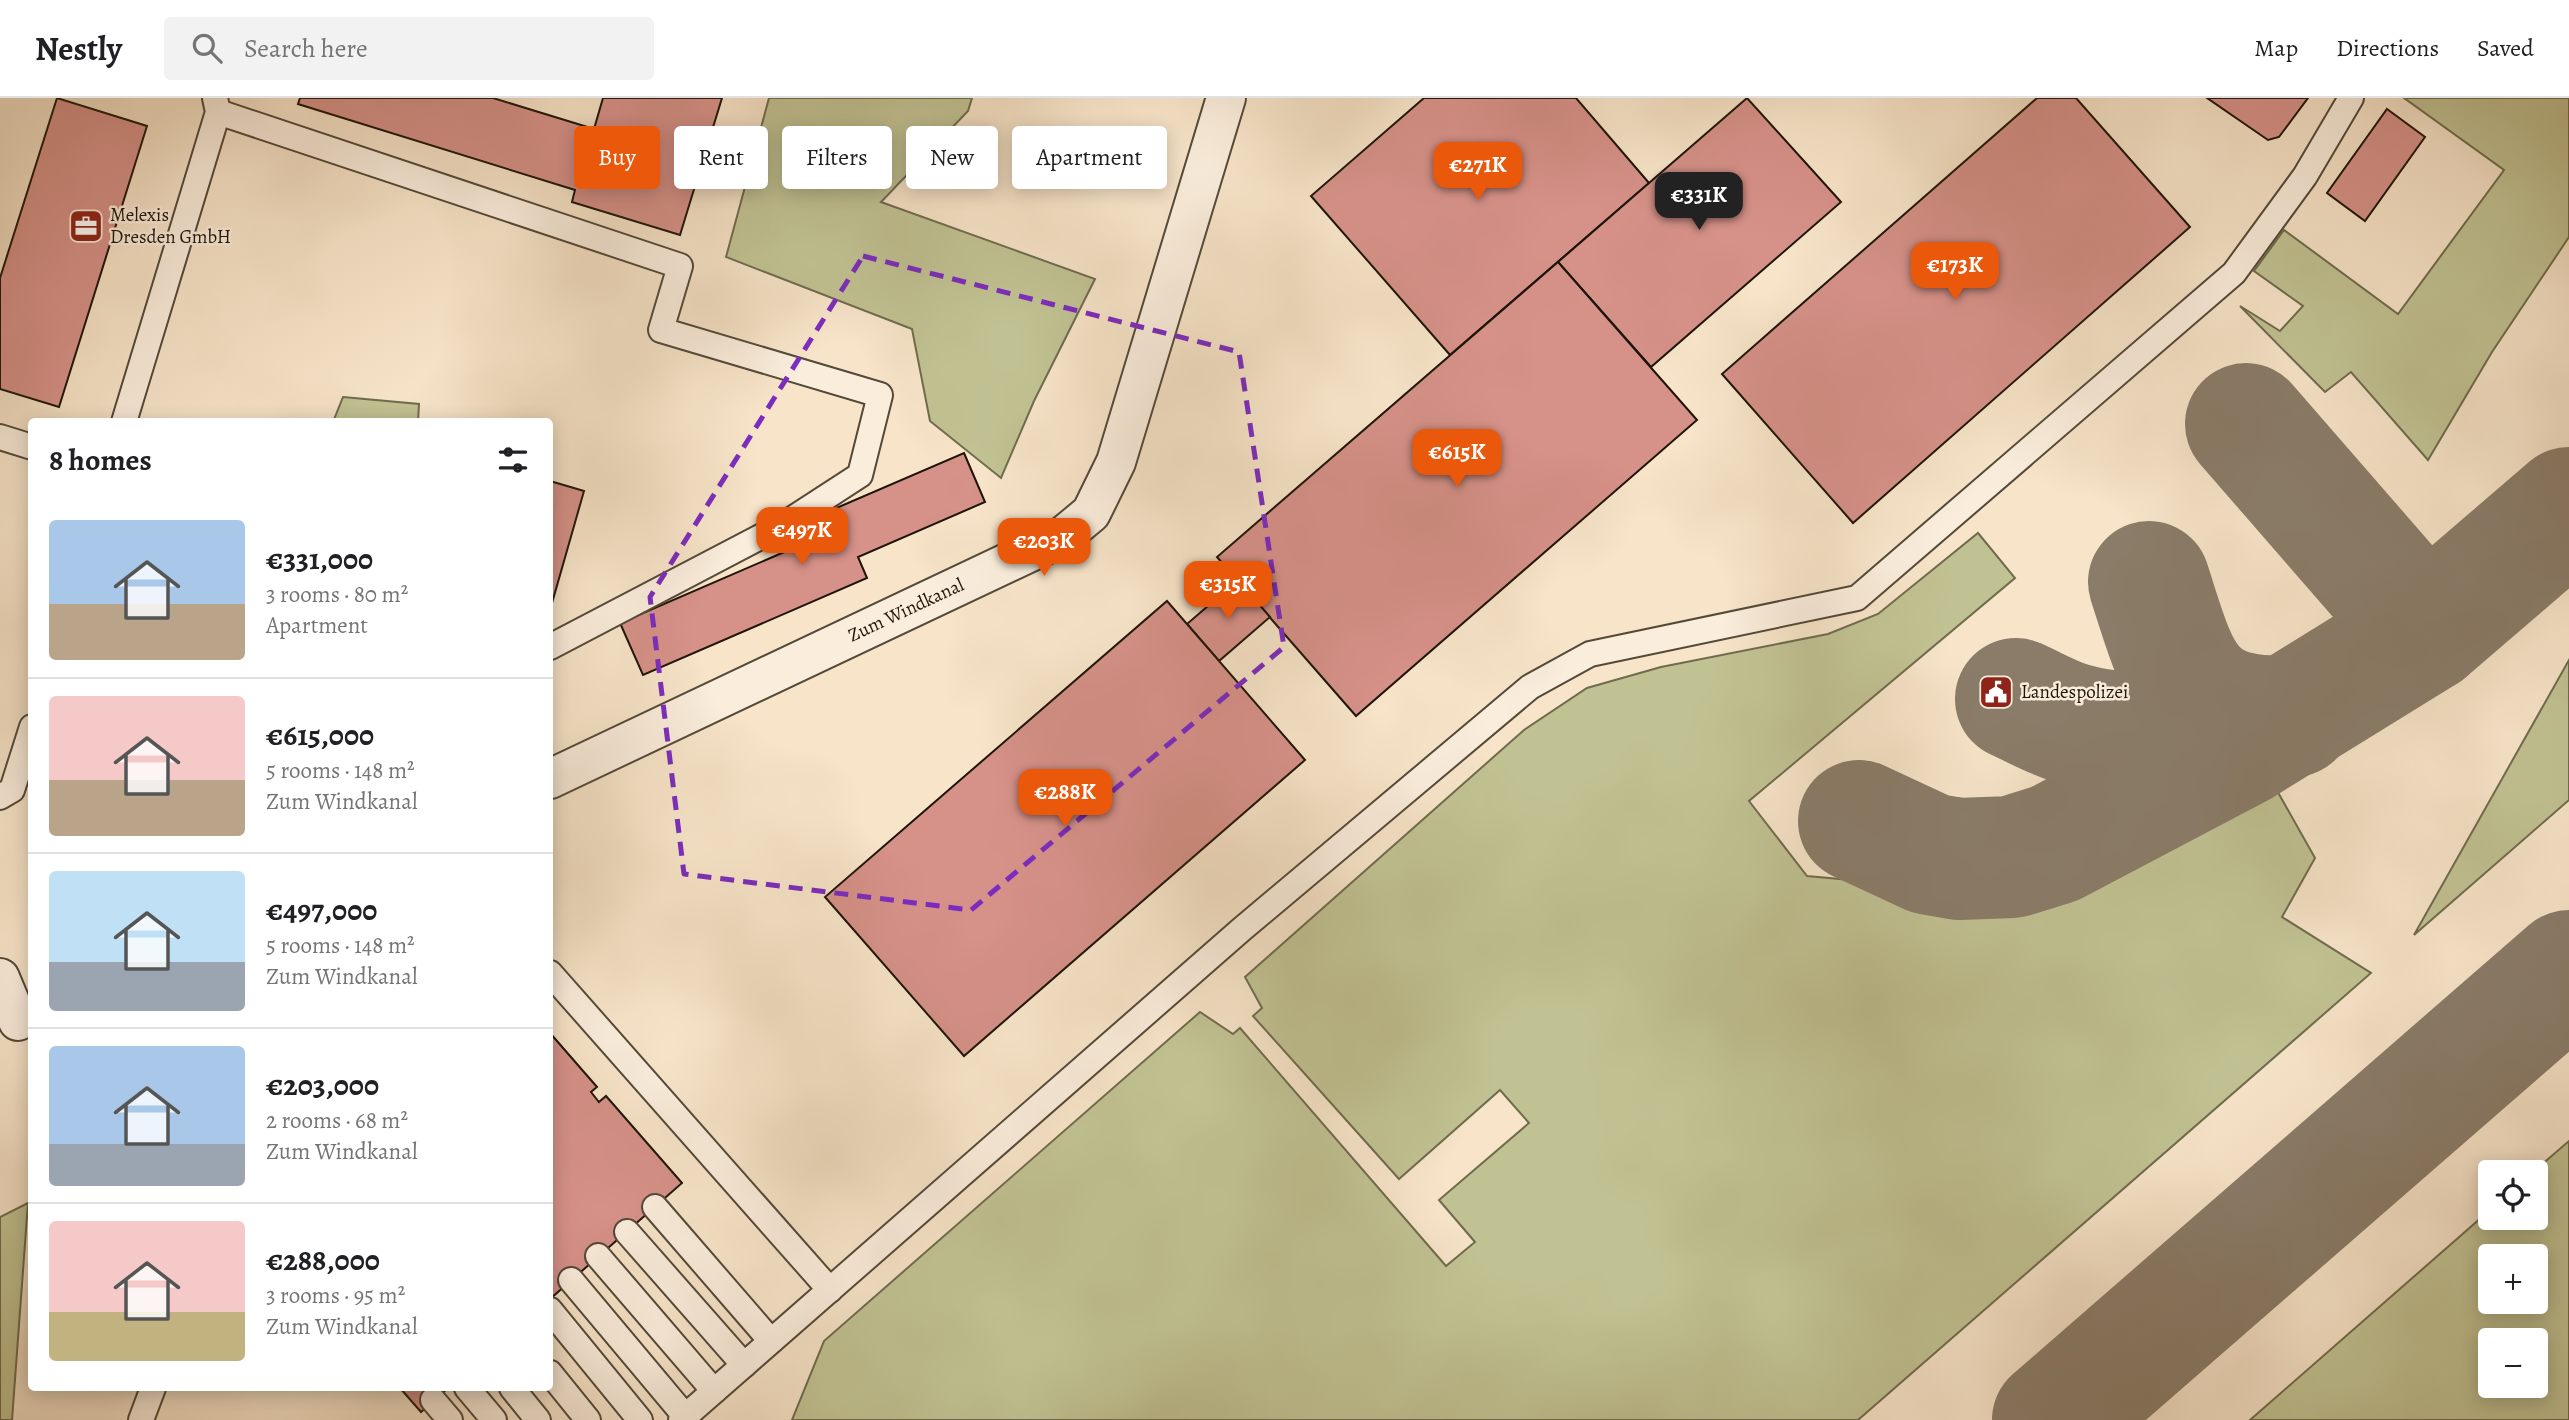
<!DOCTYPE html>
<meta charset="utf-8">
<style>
body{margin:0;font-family:Alegreya,serif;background:#f2f2f2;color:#202124;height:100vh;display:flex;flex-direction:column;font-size:26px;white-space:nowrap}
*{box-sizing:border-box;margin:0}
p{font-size:23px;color:#757577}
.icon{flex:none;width:38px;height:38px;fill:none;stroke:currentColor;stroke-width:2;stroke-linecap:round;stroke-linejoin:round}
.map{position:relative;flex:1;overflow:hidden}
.sheet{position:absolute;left:28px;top:320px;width:525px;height:973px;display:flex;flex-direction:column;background:#fff;border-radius:7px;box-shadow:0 4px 18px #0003}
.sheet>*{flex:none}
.guide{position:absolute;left:574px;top:28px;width:665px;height:63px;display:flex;gap:14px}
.tools{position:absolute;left:2478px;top:1062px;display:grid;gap:14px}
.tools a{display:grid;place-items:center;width:70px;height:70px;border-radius:7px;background:#fff;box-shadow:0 4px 18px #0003;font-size:35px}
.price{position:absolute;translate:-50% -60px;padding:0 16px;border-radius:14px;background:#ea580c;color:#fff;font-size:23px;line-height:46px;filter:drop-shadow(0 2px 4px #0008)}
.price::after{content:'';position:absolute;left:50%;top:42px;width:21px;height:16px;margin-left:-10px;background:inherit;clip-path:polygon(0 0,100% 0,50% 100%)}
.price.current{background:#222;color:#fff}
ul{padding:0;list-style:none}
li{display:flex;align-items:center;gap:21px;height:175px;padding:0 21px}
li+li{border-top:2px solid #e0e0e0}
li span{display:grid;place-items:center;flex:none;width:196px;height:140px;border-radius:7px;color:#555}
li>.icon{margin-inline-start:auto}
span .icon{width:84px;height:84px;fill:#fffc;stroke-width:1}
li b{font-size:30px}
h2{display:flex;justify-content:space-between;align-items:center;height:84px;padding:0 21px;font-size:30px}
.chip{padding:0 24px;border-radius:7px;background:#fff;box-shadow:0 4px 18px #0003;font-size:24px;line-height:63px}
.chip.current{background:#ea580c;color:#fff}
header{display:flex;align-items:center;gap:42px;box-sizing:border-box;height:98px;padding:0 35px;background:#fff;border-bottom:2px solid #e0e0e0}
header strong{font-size:33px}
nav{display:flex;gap:38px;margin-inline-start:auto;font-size:24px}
.search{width:490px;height:63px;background:#f2f2f2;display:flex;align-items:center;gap:18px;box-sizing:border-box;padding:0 24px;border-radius:7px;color:#757577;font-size:26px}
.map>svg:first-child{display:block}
</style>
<header>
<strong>Nestly</strong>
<div class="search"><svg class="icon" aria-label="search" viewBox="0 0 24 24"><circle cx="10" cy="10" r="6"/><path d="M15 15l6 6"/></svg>Search here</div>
<nav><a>Map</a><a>Directions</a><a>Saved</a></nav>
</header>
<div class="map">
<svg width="2569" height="1322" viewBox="0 0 2569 1322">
<rect width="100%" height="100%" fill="#f7e4c9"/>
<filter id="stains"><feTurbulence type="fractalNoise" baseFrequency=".00286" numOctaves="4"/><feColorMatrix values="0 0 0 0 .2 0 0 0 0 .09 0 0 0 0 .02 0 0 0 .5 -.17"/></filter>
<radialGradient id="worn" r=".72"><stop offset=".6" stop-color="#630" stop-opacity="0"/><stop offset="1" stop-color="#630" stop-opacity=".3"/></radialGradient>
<!-- green -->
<g fill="#c1c293" stroke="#6f6c4e" stroke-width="2" fill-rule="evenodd">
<polygon points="769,0 972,0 968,13 881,104 1095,181 1034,303 1001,380 930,323 912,231 726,159"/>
<polygon points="2404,0 2569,0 2569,139 2492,254 2428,362 2351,274 2325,294 2240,208 2280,233 2303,208 2254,173 2284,132 2398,216 2504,72"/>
<polygon points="343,299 419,306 418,324 333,324"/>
<polygon points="1978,435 2015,480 1749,703 1807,778 2016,797 2262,666 2315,760 2282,819 2371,875 1858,1322 792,1322 824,1243 1200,914 1233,936 1240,930 1446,1168 1475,1144 1439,1102 1529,1025 1500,992 1399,1081 1253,918 1262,910 1245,879 1524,632 1587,590 1661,569 1828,536 1878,516"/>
<polygon points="2569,562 2569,702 2414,837"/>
<path d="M2569,1043V1322H2250L2490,1112V1120H2536V1074H2533ZM2536,1158V1204H2490V1158ZM2536,1242V1288H2490V1242Z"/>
<polygon points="28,1105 12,1322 0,1322 0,1119"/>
</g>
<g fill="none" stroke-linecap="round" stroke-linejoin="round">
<!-- taxiway -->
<g stroke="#8a7c69" stroke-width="122">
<polyline points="2246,326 2426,533"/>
<path d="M2149,484C2178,573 2185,623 2293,618"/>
<path d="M2016,601C2034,609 2051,619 2070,625C2127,642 2204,636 2262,625"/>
<polyline points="1859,723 1930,756 1959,761 2012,759 2054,746 2240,648 2426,533 2569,410"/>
<polyline points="2053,1322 2569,873"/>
</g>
</g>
<!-- building -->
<g fill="#d69189" stroke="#1d1509" stroke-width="2">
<polygon points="57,0 147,28 59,309 0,291 0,180"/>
<polygon points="300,0 493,0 594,31 603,0 722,0 680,137 572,104 575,92 298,6"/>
<polygon points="1424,0 1576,0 1649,85 1450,257 1311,98"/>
<polygon points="1747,0 1841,104 1651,269 1558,164"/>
<polygon points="2037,0 2076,0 2190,129 1853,425 1722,276"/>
<polygon points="2207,0 2308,0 2279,39 2268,42"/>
<polygon points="2387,11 2425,39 2365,123 2327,95"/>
<polygon points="1558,164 1697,322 1356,618 1217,459"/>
<polygon points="964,355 985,404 858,459 867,480 643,577 620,525 842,429 834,411"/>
<polygon points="550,383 584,393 550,512"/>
<polygon points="1238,482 1270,519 1219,563 1187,526"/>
<polygon points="1167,503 1305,662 964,958 825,799"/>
<polygon points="550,935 597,989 591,994 599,1004 606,998 682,1085 550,1201"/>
<polygon points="400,1290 448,1290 421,1314"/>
</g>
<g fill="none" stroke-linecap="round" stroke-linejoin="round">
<!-- lane casing -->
<g stroke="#544939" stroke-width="28">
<g id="lane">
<polyline points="218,14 680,168 661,232 880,297 860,377 783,427 550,549"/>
<polyline points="124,324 218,14 215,0"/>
<polyline points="0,339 32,349"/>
<polyline points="0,699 12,692 32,629"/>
<polyline points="550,875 830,1192"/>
<polyline points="655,1109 771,1243"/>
<polyline points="627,1134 744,1267"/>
<polyline points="598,1158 714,1293"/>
<polyline points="571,1182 685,1318"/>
<polyline points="550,1212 640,1322"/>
<polyline points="550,1275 588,1322"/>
<polyline points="467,1290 494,1322"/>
<polyline points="512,1290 538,1322"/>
<polyline points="433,1302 450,1322"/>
<polyline points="141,1322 153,1290"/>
<polyline points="681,1322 1242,831 1530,589 1590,556 1857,500 2234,175 2305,78 2351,0"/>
</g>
</g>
<!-- street casing -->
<g stroke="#544939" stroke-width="42">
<g id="street">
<polyline points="550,681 1062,439 1091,415 1116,364 1226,0"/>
<polyline points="0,880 18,923"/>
</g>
</g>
<!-- lane -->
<use href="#lane" stroke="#faeddc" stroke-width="24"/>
<!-- street -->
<use href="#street" stroke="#faeddc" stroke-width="38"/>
</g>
<!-- marked area -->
<path fill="none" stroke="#7b2cbf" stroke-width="5" stroke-dasharray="14 9" stroke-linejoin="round" d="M863,158L1239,254L1284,549L971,812L684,776L650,499Z"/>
<!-- icons -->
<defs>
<g id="office-square" transform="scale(1.75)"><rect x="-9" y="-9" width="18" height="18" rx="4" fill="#8f2418" stroke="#faeddc"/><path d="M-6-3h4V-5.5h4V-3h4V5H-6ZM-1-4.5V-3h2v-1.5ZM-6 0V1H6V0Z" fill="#fff"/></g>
<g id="civic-square" transform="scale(1.75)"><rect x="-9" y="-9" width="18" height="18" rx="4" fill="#8f2418" stroke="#faeddc"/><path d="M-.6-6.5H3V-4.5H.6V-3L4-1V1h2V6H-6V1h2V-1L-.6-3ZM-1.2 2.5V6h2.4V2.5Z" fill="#fff"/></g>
</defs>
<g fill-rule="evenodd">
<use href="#office-square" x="86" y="128"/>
<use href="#civic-square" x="1996" y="594"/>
</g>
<g text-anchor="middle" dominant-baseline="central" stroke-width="5" stroke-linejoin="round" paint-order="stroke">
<!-- poi labels -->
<g font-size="19" fill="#1d1509" stroke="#faeddc" text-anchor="start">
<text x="110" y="117">Melexis<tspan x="110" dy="22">Dresden GmbH</tspan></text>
<text x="2021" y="594">Landespolizei</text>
</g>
<!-- street labels -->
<g font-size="19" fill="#1d1509" stroke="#faeddc">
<text transform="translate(906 512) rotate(-25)">Zum Windkanal</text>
</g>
</g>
<rect width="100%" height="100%" filter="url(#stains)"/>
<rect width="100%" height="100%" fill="url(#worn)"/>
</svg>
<div class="tools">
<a><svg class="icon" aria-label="locate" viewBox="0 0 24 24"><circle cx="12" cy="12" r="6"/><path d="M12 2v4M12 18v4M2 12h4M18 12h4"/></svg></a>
<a>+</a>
<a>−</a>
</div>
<b class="price" style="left:1478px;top:104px">€271K</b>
<b class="price current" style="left:1699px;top:134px">€331K</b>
<b class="price" style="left:1955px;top:204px">€173K</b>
<b class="price" style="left:1457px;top:391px">€615K</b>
<b class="price" style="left:802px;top:469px">€497K</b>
<b class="price" style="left:1044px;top:480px">€203K</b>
<b class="price" style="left:1228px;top:523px">€315K</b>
<b class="price" style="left:1065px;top:731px">€288K</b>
<div class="guide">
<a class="chip current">Buy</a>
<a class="chip">Rent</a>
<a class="chip">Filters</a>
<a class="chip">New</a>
<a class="chip">Apartment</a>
</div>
<section class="sheet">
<h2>8 homes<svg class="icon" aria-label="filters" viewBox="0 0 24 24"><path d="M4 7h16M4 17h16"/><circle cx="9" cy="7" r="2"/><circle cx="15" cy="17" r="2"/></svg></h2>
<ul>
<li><span style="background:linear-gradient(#a9c7e8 60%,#b9a48a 0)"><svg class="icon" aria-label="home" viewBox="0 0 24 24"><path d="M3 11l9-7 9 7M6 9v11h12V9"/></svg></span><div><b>€331,000</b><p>3 rooms · 80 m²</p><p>Apartment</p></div></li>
<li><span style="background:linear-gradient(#f6c9c9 60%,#b9a48a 0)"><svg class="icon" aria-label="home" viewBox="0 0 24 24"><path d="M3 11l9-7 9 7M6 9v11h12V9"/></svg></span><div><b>€615,000</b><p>5 rooms · 148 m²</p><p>Zum Windkanal</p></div></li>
<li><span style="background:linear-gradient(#bfe0f5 65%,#9aa5b1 0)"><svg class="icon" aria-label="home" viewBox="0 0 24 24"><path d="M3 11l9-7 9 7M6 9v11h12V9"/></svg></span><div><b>€497,000</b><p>5 rooms · 148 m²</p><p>Zum Windkanal</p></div></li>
<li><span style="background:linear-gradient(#a9c7e8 70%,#9aa5b1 0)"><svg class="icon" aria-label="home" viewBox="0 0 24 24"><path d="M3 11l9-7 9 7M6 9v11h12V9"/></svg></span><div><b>€203,000</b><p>2 rooms · 68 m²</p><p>Zum Windkanal</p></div></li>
<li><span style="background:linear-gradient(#f6c9c9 65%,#c2b280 0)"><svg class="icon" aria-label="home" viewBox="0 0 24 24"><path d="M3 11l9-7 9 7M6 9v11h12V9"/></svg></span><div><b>€288,000</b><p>3 rooms · 95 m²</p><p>Zum Windkanal</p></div></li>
</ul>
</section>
</div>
